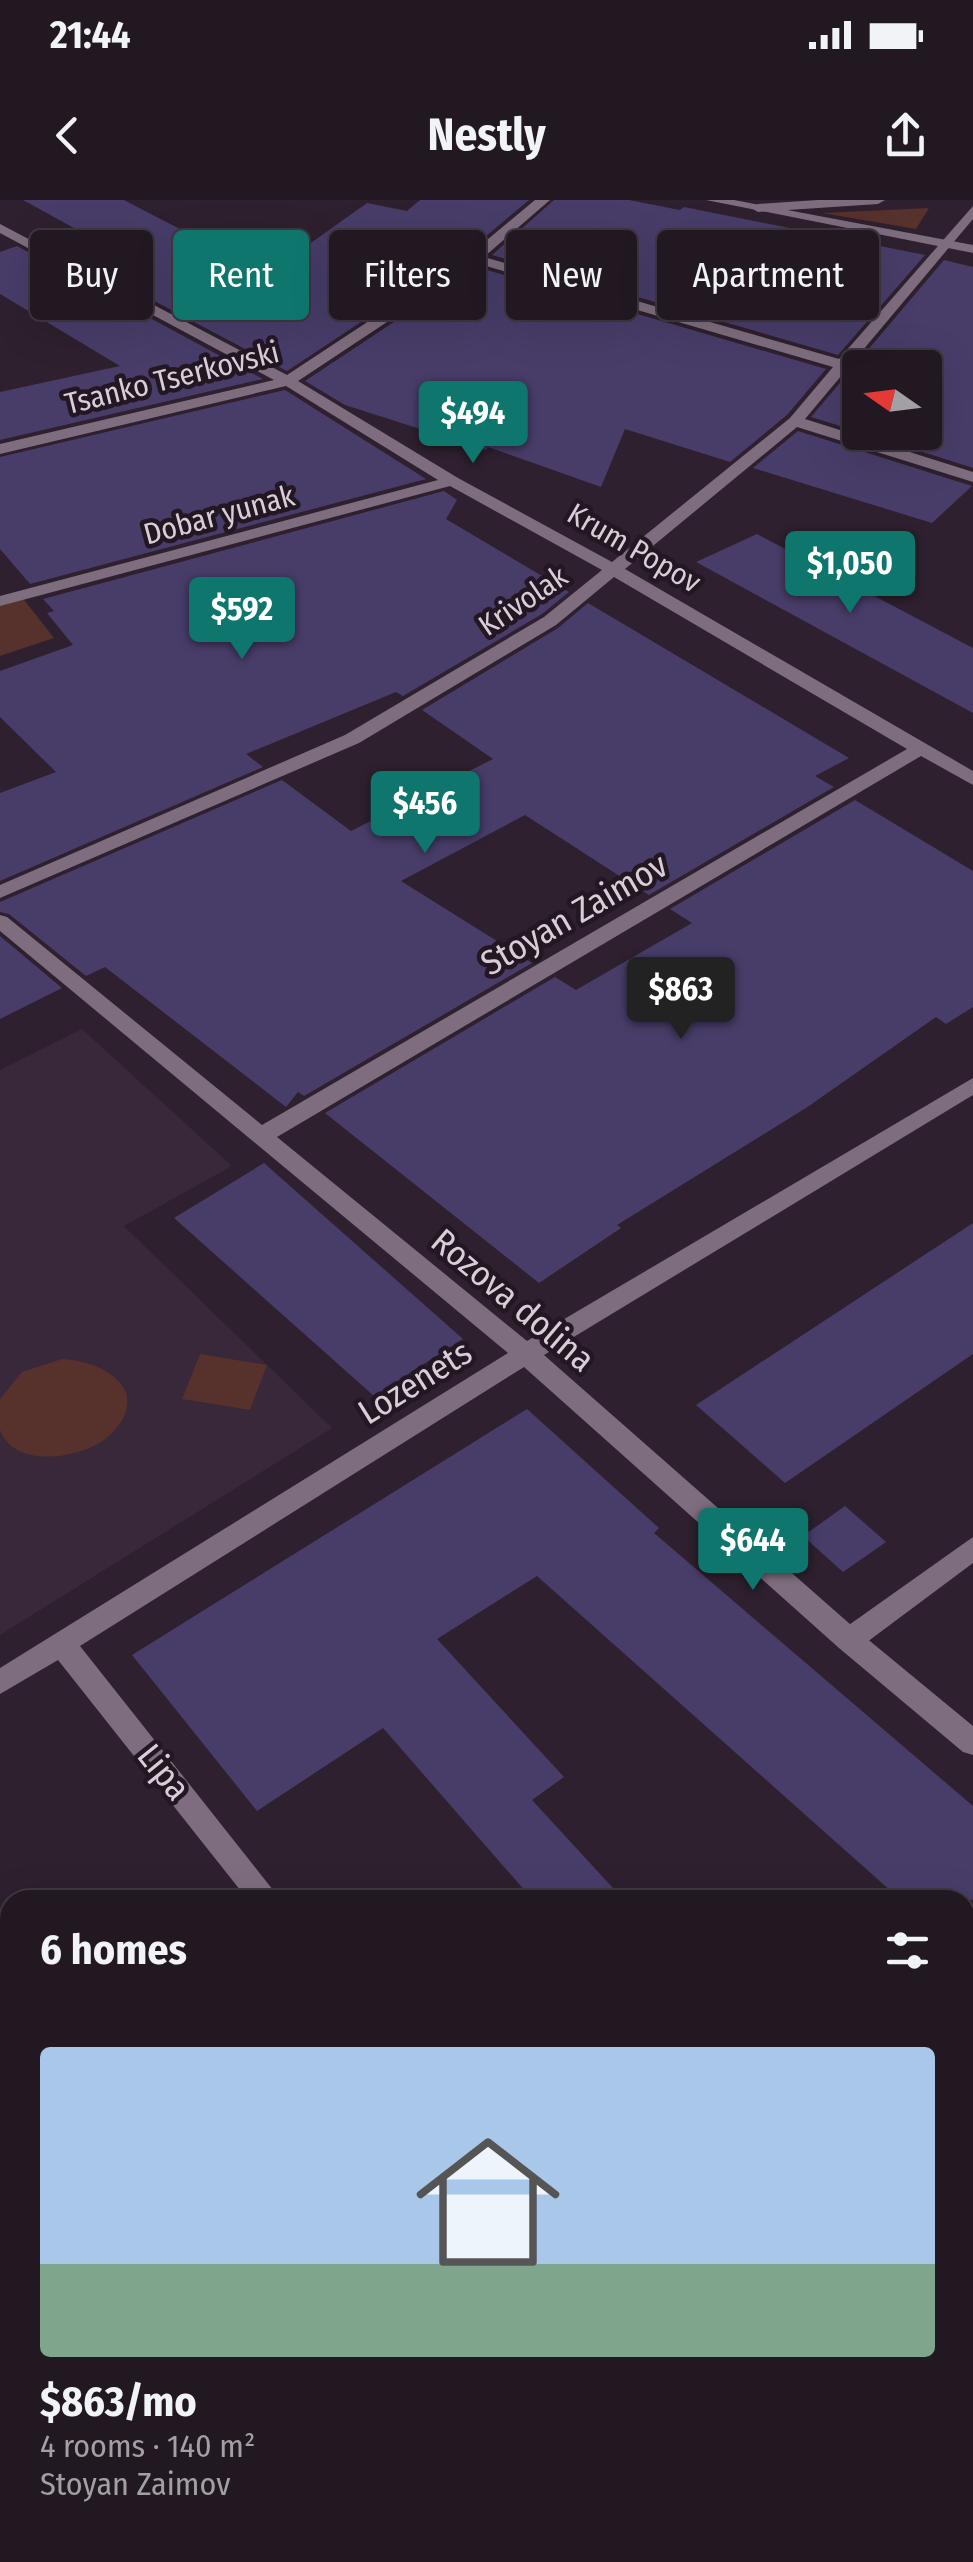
<!DOCTYPE html>
<meta charset="utf-8">
<style>
body{margin:0;font-family:"Fira Sans Condensed",sans-serif;background:#2a212a;color:#f1f3f6;height:100vh;display:flex;flex-direction:column;font-size:38px;white-space:nowrap}
*{box-sizing:border-box;margin:0}
p{font-size:32px;color:#a2a0a5}
.icon{flex:none;width:55px;height:55px;fill:none;stroke:currentColor;stroke-width:2;stroke-linecap:round;stroke-linejoin:round}
.map{position:relative;flex:1;overflow:hidden}
.sheet{position:absolute;left:0px;top:1690px;width:975px;height:672px;display:flex;flex-direction:column;background:#221822;border-radius:30px 30px 0 0;box-shadow:0 10px 40px #0002,0 0 0 2px #3f3740}
.sheet>*{flex:none}
.guide{position:absolute;left:30px;top:30px;width:915px;height:90px;display:flex;gap:20px}
.needle{width:65px;rotate:284deg}
.controls{position:absolute;left:842px;top:150px;display:grid;gap:20px}
.controls a{display:grid;place-items:center;width:100px;height:100px;border-radius:10px;background:#221822;box-shadow:0 10px 40px #0002,0 0 0 2px #3f3740;font-size:50px}
.price{position:absolute;translate:-50% -85px;padding:0 22px;border-radius:10px;background:#0f766e;color:#fff;font-size:32px;line-height:65px;filter:drop-shadow(0 2px 5px #0008)}
.price::after{content:'';position:absolute;left:50%;top:60px;width:30px;height:22px;margin-left:-15px;background:inherit;clip-path:polygon(0 0,100% 0,50% 100%)}
.price.active{background:#222;color:#fff}
ul{padding:0;list-style:none}
li{display:grid;align-content:center;gap:20px;height:530px;padding:0 40px}
li span{display:grid;place-items:center;height:310px;border-radius:10px;color:#555}
li>.icon{margin-inline-start:auto}
span .icon{width:180px;height:180px;fill:#fffc;stroke-width:1}
li b{font-size:42px}
h2{display:flex;justify-content:space-between;align-items:center;height:120px;padding:0 40px;font-size:42px}
.pill{padding:0 35px;border-radius:10px;background:#221822;box-shadow:0 10px 40px #0002,0 0 0 2px #3f3740;font-size:35px;line-height:90px}
.pill.active{background:#0f766e;color:#fff}
.status{display:flex;justify-content:space-between;align-items:center;height:70px;padding:0 50px;background:#221822;direction:ltr}
.status svg{height:28px;fill:currentColor}
header{display:flex;justify-content:space-between;align-items:center;height:130px;padding:0 40px;background:#221822;font-size:45px;font-weight:700}
.map>svg:first-child{display:block}
</style>
<div class="status"><b>21:44</b><svg viewBox="0 0 49 12"><path d="M0 12V9h3v3zM5 12V6h3v6zM10 12V3h3v9zM15 12V0h3v12zM26 1h20v11H26zM47 4h2v5h-2z"/></svg></div>
<header><svg class="icon" aria-label="back" viewBox="0 0 24 24"><path d="M15 5l-7 7 7 7"/></svg>Nestly<svg class="icon" aria-label="share" viewBox="0 0 24 24"><path d="M12 15V3M7 8l5-5 5 5M5 13v7h14v-7"/></svg></header>
<div class="map">
<svg width="973" height="2362" viewBox="0 0 973 2362">
<rect width="100%" height="100%" fill="#2e202e"/>
<!-- built -->
<polygon fill="#39273a" points="82,829 232,966 124,1026 332,1228 0,1435 0,870"/>
<!-- green -->
<g fill="#57312b">
<polygon points="929,8 916,29 822,13"/>
<polygon points="21,396 54,438 0,456 0,401"/>
<polygon points="200,1154 267,1165 250,1210 182,1199"/>
<path d="M62,1159C106,1161 154,1192 110,1235C86,1258 15,1271 0,1230C0,1221 0,1208 0,1199L22,1172Z"/>
</g>
<!-- building -->
<g fill="#483d69">
<polygon points="23,0 124,0 253,67 280,65 367,3 407,11 420,0 529,0 467,52 287,171 37,39 74,28"/>
<polygon points="554,0 629,0 680,10 684,7 925,55 838,155 492,55"/>
<polygon points="17,46 263,179 0,240 0,192 120,166 0,94 0,52"/>
<polygon points="944,60 973,67 973,268 860,232 925,232 925,168 860,168 860,232 811,217"/>
<polygon points="477,67 826,169 787,215 730,262 625,229 601,287 488,247 486,250 345,205 305,181"/>
<polygon points="285,190 426,279 30,384 0,349 0,257"/>
<polygon points="798,231 972,286 932,323 753,268"/>
<polygon points="444,291 457,300 446,319 569,392 542,414 403,496 396,492 246,554 263,567 0,681 0,593 56,572 0,517 0,471 73,445 47,413 54,411 43,399"/>
<polygon points="757,334 973,448 973,513 696,362"/>
<polygon points="588,403 849,558 815,576 834,587 649,695 525,615 401,681 532,763 304,896 298,892 286,907 105,767 86,776 9,714 0,712 0,702 282,580 351,631 493,559 422,510 558,428"/>
<polygon points="855,600 973,671 973,807 946,824 936,817 806,908 617,1025 621,1028 539,1083 325,913 555,777 576,790 692,723 670,709"/>
<polygon points="0,736 62,788 0,819"/>
<polygon points="264,963 463,1139 374,1196 174,1018"/>
<polygon points="973,1023 973,1154 785,1283 696,1205"/>
<polygon points="527,1209 659,1328 654,1333 973,1606 973,1700 901,1700 537,1376 437,1439 564,1577 532,1600 624,1700 533,1700 383,1528 257,1611 132,1455"/>
<polygon points="845,1306 886,1342 843,1372 803,1336"/>
</g>
<g fill="none" stroke-linecap="round" stroke-linejoin="round">
<!-- lane -->
<polygon fill="#7e6d7e" fill-rule="evenodd" points="973,1337 973,1363 859,1448 849,1451 839,1448 835,1440 839,1432"/>
<!-- street -->
<g fill="#7e6d7e" fill-rule="evenodd">
<path d="M535,0H550L484,57L839,159L973,6V19L805,219L973,272V282L797,227L625,369L973,571V585L921,556L277,937L527,1141L973,878V895L544,1155L859,1432L973,1526V1555L963,1552L839,1448L524,1167L80,1446L281,1700H248L58,1460L0,1494V1468L508,1153L0,731V715L7,717L262,925L907,549L614,377L556,425L359,543L0,698V685L345,535L544,417L602,370L450,286L0,406V396L438,280L286,186L0,254V244L274,180L0,33V24L287,175L469,55ZM476,63L833,167L790,218L612,362L458,278L298,181Z"/>
<polygon points="818,0 885,0 878,4 758,12 751,8 758,4"/>
<polygon points="769,2352 809,2352 813,2362 773,2362"/>
</g>
<!-- secondary -->
<polygon fill="#7e6d7e" fill-rule="evenodd" points="706,0 734,0 973,45 973,53"/>
</g>
<g text-anchor="middle" dominant-baseline="central" stroke-width="9" stroke-linejoin="round" paint-order="stroke">
<!-- far-street labels -->
<g font-size="30" fill="#d7ced7" stroke="#241724">
<text transform="translate(172 178) rotate(-14)">Tsanko Tserkovski</text>
<text transform="translate(219 315) rotate(-15)">Dobar yunak</text>
<text transform="translate(634 348) rotate(30)">Krum Popov</text>
<text transform="translate(523 401) rotate(-34)">Krivolak</text>
</g>
<!-- street labels -->
<g font-size="35" fill="#d7ced7" stroke="#241724">
<text transform="translate(574 714) rotate(-30)">Stoyan Zaimov</text>
<text transform="translate(513 1100) rotate(40)">Rozova dolina</text>
<text transform="translate(415 1182) rotate(-32)">Lozenets</text>
<text transform="translate(164 1572) rotate(51)">Lipa</text>
</g>
</g>
</svg>
<div class="controls">
<a><svg class="needle" viewBox="-14 -14 28 28"><path d="M0-13l5 13h-10z" fill="#e53935"/><path d="M0 13l5-13h-10z" fill="#a2a0a5"/></svg></a>
</div>
<b class="price" style="left:473px;top:266px">$494</b>
<b class="price" style="left:850px;top:416px">$1,050</b>
<b class="price" style="left:242px;top:462px">$592</b>
<b class="price" style="left:425px;top:656px">$456</b>
<b class="price active" style="left:681px;top:842px">$863</b>
<b class="price" style="left:753px;top:1393px">$644</b>
<div class="guide">
<a class="pill">Buy</a>
<a class="pill active">Rent</a>
<a class="pill">Filters</a>
<a class="pill">New</a>
<a class="pill">Apartment</a>
</div>
<section class="sheet">
<h2>6 homes<svg class="icon" aria-label="filters" viewBox="0 0 24 24"><path d="M4 7h16M4 17h16"/><circle cx="9" cy="7" r="2"/><circle cx="15" cy="17" r="2"/></svg></h2>
<ul>
<li><span style="background:linear-gradient(#a9c7e8 70%,#7fa58c 0)"><svg class="icon" aria-label="home" viewBox="0 0 24 24"><path d="M3 11l9-7 9 7M6 9v11h12V9"/></svg></span><div><b>$863/mo</b><p>4 rooms · 140 m²</p><p>Stoyan Zaimov</p></div></li>
</ul>
</section>
</div>
